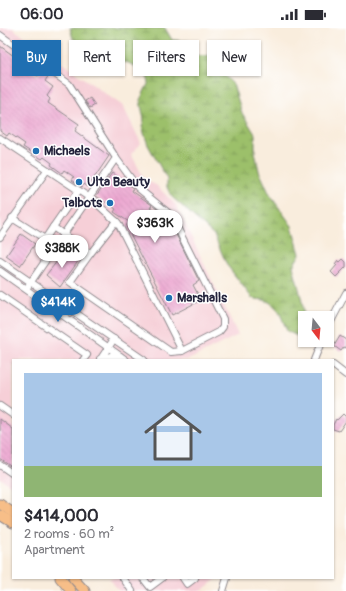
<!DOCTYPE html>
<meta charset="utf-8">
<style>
body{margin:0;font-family:Pangolin,sans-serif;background:#f7f7f7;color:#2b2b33;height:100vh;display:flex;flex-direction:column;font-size:15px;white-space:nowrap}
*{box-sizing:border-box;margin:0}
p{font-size:13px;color:#7c7c81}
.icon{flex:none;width:22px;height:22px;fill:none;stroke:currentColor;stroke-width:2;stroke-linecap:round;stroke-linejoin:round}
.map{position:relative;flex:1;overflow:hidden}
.side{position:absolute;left:12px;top:331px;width:322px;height:220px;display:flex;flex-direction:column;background:#fff;border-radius:0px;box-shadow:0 1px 3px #0004}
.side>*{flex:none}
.banner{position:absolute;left:12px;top:12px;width:322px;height:36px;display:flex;gap:8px}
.needle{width:26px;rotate:164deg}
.tools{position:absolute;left:298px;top:283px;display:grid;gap:8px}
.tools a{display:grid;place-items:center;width:36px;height:36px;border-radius:0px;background:#fff;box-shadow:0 1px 3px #0004;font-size:20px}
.price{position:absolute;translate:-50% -34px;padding:0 9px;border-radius:14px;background:#fff;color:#222;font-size:13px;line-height:26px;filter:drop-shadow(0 1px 2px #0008)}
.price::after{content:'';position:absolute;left:50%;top:24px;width:12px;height:9px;margin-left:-6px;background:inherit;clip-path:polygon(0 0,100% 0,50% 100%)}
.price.selected{background:#1f6fb2;color:#fff}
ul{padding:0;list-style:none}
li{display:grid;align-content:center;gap:8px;height:212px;padding:0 12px}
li+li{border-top:1px solid #e1e1e2}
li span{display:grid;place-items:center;height:124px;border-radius:0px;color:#555}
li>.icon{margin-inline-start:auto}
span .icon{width:72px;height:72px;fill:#fffc;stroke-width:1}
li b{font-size:17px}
.tag{padding:0 14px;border-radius:0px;background:#fff;box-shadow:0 1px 3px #0004;font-size:14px;line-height:36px}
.tag.selected{background:#1f6fb2;color:#fff}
.status{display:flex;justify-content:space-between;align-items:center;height:28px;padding:0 20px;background:#fff;direction:ltr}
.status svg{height:11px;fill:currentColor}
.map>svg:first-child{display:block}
</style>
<div class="status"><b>06:00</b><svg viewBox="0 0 49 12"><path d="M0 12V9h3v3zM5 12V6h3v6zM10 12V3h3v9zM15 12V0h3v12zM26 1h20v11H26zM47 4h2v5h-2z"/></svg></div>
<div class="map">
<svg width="346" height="563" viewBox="0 0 346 563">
<defs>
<pattern id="wetland-marsh" width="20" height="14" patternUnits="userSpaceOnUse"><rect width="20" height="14" fill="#9cc06b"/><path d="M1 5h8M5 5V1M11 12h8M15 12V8" fill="none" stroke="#7f9c59"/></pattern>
<pattern id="building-back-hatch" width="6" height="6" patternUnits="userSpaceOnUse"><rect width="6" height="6" fill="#eba3ce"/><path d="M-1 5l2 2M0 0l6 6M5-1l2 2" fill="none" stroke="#c98cb2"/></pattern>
</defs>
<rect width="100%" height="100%" fill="#fff"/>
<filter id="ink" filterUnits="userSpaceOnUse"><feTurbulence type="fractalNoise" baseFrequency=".025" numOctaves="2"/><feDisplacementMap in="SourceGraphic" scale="8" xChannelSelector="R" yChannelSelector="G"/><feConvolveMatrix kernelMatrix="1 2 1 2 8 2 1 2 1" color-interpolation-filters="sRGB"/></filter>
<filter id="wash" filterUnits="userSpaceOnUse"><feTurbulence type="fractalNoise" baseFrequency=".012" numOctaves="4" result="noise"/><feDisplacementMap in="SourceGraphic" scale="16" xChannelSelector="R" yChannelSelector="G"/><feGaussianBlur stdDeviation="0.9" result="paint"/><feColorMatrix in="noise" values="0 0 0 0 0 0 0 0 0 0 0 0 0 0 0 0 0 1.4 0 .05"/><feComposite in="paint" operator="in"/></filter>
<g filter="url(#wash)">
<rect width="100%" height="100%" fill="#f9eddd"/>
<!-- built -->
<g fill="#f6cfd7">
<polygon points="0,0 12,0 123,78 141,115 131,126 145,152 156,157 176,177 238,307 188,332 13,332 13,459 0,450"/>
<polygon points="109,550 218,550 201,563 119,563"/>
</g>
<!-- wetland -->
<path fill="url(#wetland-marsh)" stroke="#5f7153" d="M70,0H165L172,12L189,13L192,24L199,28L213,27L218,32L224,47L233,56L242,85L255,106V124L259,143L270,167L292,198L300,226L293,238C297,257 311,292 299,309L287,303C282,291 279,276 264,272C260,271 257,272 252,270L227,237L214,207L171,168L167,159V151L148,117L142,99L144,92L140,72L149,54C146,43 135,38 126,34L108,43L98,40L87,33L84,19L73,11Z"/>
<g id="blocks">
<!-- building -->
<g fill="url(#building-back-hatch)">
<polygon points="0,18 25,36 23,38 38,48 42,42 49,47 45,53 53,59 47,68 50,71 48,75 79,96 75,103 109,128 88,159 84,156 82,159 72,152 74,149 64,142 62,145 51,137 52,135 44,129 42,131 23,119 25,116 9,105 7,108 0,103"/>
<polygon points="90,70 95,77 90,80 85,73"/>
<polygon points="112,145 130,157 133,161 132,163 152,177 150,180 170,194 199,253 193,257 201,272 172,287 126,198 129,194 114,184 116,181 96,168"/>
<polygon points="21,206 35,216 20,238 6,228"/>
<polygon points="63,226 69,230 71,226 79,232 60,259 46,247"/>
<polygon points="343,231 346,234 346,239 336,249 331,244 337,237 335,236 338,232 340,234"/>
<polygon points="340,308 346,312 346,320 344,319 341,323 334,318"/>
<polygon points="343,386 346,389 346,393 339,403 333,401 333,397 336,391 337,392"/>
<polygon points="0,391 13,401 13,440 0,431"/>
</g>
</g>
</g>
<g filter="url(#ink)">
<use href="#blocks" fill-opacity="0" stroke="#8e888c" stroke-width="1"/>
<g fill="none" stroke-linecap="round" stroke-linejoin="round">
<!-- minor casing -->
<g stroke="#8e888c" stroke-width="8">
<g id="minor">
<polyline points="0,7 69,56 116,130 26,261"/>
<polyline points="0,110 93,172 118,195 182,323 219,304 223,299 223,291 171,187 138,160 116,130"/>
<polyline points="12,190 45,211 53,199 90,226"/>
<polyline points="116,193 90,226 70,254 171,324 182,323"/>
<polyline points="53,199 78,163"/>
<polyline points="0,209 47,142"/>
<polyline points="0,233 144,332"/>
<polyline points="0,243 126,332"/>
<polyline points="0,267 87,327 83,332"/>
<polyline points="327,301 346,265"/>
<polyline points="100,331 111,328 120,328"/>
<polyline points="100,332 114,311"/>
<polyline points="314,332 322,312"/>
<polyline points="333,337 346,347"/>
<polyline points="0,378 13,387"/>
<polyline points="0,437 13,446"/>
<polyline points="123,550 132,563"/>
<polyline points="143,550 150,559 162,550"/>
<polyline points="183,550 187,556 195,550"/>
<polyline points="223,563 227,550"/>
</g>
</g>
<!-- highway casing -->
<g stroke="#8e888c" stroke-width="11">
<g id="highway">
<polyline points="0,476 13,485"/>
<polyline points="0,487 13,495"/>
<polyline points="60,550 71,563"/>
<polyline points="73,550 85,563"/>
</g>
</g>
<!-- minor -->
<use href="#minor" stroke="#fff" stroke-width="6"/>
<!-- highway -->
<use href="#highway" stroke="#f7be88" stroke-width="9"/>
</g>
</g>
<!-- markers -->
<g fill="#1f6fb2" stroke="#fff" stroke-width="1.5">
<circle cx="36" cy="123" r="4"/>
<circle cx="79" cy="154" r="4"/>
<circle cx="110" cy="175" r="4"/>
<circle cx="169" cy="270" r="4"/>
</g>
<g text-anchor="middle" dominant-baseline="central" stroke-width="3" stroke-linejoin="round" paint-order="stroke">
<!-- poi labels -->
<g font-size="13" font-weight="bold" fill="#22223b" stroke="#fff" text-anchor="start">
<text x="44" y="123">Michaels</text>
<text x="87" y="154">Ulta Beauty</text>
<text x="102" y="175" text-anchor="end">Talbots</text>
<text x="177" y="270">Marshalls</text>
</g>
</g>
</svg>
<div class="tools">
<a><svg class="needle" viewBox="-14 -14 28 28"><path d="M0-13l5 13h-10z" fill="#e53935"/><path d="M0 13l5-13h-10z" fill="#7c7c81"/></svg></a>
</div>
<b class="price" style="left:155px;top:216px">$363K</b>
<b class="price" style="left:62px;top:241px">$388K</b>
<b class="price selected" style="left:58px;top:295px">$414K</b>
<div class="banner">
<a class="tag selected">Buy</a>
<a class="tag">Rent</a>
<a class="tag">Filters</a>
<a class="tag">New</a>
</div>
<section class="side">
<ul>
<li><span style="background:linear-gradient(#a9c7e8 75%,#8fb573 0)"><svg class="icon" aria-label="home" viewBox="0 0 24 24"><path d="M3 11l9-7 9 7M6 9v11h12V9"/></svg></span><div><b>$414,000</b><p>2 rooms · 60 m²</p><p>Apartment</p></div></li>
</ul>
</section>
</div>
